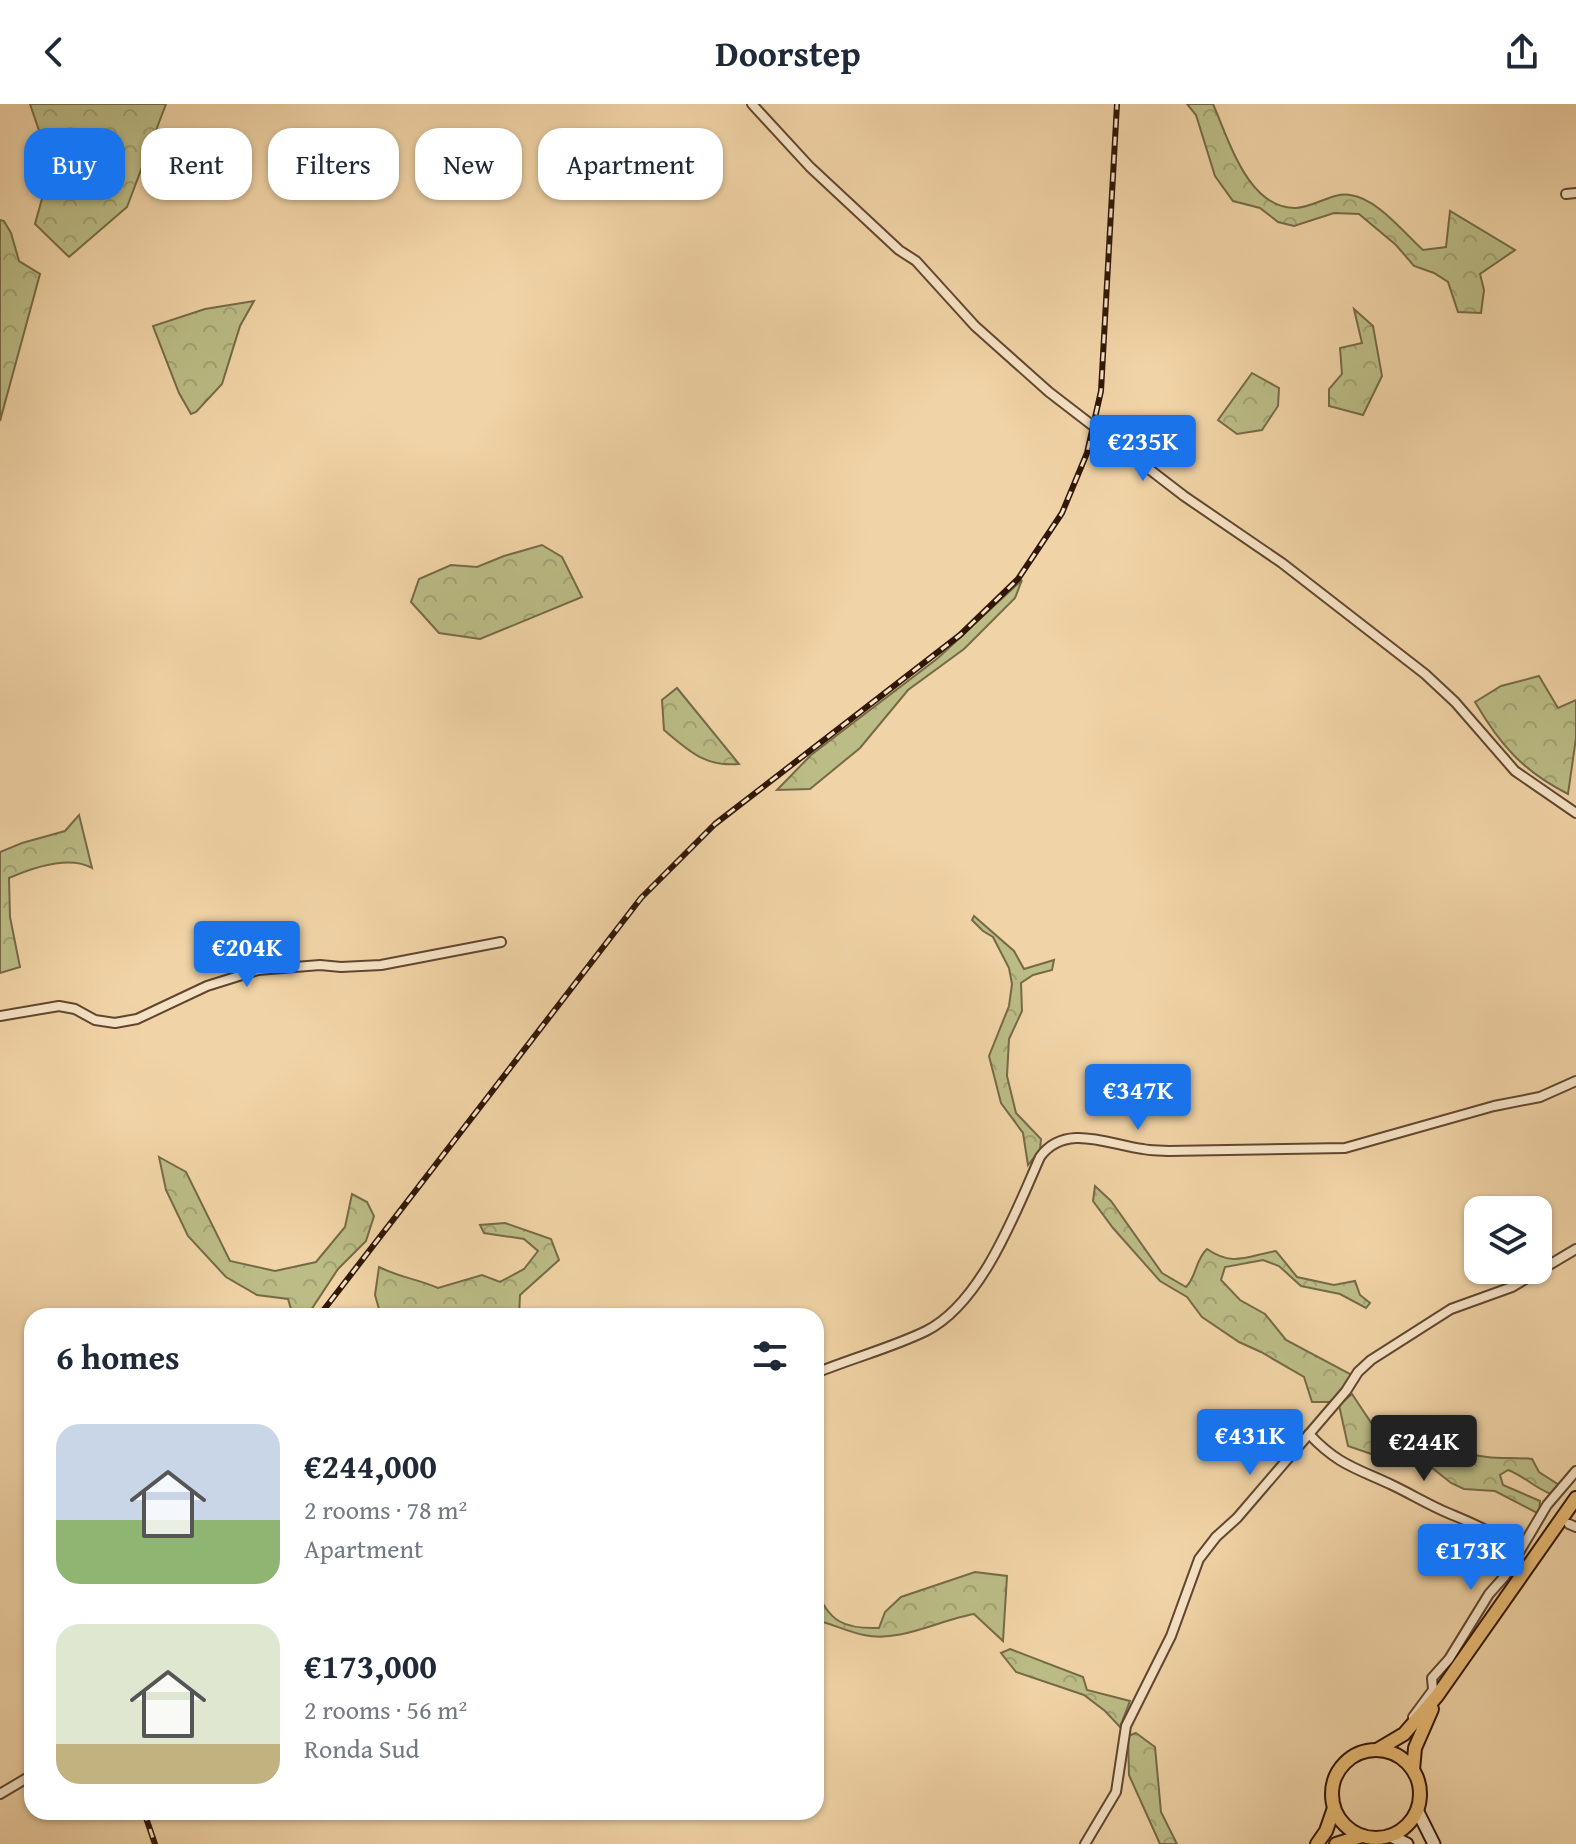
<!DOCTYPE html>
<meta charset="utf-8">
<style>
body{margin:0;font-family:"Gentium Book Plus",serif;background:#f6f6f7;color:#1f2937;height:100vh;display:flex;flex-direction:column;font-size:30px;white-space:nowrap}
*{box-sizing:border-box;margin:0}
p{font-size:26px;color:#747a83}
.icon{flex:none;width:44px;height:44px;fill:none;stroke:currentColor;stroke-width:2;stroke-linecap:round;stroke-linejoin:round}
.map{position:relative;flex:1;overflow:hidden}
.details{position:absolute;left:24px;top:1204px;width:800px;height:512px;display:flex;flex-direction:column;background:#fff;border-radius:24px;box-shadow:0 2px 6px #0004}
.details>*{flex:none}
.hud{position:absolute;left:24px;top:24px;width:800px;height:72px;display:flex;gap:16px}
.fabs{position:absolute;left:1464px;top:1092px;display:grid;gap:16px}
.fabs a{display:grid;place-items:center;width:88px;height:88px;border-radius:16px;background:#fff;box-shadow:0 2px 6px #0004;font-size:40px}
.price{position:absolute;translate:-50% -68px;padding:0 18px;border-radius:8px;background:#1a73e8;color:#fff;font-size:26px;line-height:52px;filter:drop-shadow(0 2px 4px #0008)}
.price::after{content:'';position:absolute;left:50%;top:48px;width:24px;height:18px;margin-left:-12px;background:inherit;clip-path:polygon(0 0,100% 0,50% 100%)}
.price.active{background:#222;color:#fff}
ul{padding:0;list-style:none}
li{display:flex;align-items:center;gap:24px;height:200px;padding:0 32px}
li span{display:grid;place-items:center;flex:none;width:224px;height:160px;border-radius:24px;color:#555}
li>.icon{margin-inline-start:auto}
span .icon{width:96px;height:96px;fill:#fffc;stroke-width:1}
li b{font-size:34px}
h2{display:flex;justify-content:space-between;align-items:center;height:96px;padding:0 32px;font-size:34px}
.tag{padding:0 28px;border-radius:24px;background:#fff;box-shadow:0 2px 6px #0004;font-size:28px;line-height:72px}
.tag.active{background:#1a73e8;color:#fff}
header{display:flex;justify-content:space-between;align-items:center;height:104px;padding:0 32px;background:#fff;font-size:36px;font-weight:800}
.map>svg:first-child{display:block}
</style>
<header><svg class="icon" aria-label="back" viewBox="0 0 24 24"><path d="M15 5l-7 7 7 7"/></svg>Doorstep<svg class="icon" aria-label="share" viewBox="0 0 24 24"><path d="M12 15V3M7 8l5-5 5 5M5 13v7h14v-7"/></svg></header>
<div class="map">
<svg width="1576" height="1740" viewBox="0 0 1576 1740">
<defs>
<pattern id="forest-crowns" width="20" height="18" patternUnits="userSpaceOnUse" patternTransform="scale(2)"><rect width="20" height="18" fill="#bbbc86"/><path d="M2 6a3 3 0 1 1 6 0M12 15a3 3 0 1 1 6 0" fill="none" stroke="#a1a172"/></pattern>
</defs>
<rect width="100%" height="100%" fill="#f0d3a6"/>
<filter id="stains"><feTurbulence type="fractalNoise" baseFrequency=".0025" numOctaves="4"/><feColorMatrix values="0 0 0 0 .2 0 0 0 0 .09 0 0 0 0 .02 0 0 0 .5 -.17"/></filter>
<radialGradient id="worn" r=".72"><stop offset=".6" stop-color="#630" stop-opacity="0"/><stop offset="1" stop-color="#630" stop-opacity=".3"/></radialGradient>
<!-- forest -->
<g fill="url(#forest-crowns)" stroke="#766a46" stroke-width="2">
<polygon points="30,0 166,0 127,103 69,153 35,120 51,62"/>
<path d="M1187,0H1213C1229,36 1248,105 1296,104C1314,103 1333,88 1350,91C1377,94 1404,129 1423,146L1446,143L1450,107L1515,146L1480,170L1484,186L1481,209L1458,208L1448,178L1434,169L1414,162L1396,141L1359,110L1334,109L1294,122L1278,118L1260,104L1233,97L1215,72L1196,11Z"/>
<polygon points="0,116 4,117 11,129 19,157 40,170 0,317"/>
<polygon points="254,197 240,222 222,280 196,308 191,310 179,289 153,222 205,205"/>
<polygon points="1354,205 1373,222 1382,272 1363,311 1329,302 1329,285 1342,270 1340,244 1362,239"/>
<polygon points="1252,269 1279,284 1278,302 1262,326 1237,330 1218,316"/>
<polygon points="542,441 562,453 582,493 480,535 439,529 411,498 419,475 451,461 477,463 504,452"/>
<polygon points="1022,476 1015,494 964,545 908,586 860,644 810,685 777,686 811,651 938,554"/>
<path d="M1539,572L1558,604L1576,596V634L1568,690C1523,667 1500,641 1475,598L1501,582Z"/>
<path d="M677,584L739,660C705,663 689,647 664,626L662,596Z"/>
<path d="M79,711L92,764C69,751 32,764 9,774L10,813L20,863L0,869V748L22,739L65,727Z"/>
<polygon points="974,812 1014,847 1024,865 1054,856 1052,866 1033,871 1021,879 1022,907 1009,935 1007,972 1016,1009 1041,1035 1040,1046 1028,1061 1023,1029 1001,999 989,952 1009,902 1012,880 1009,864 993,833 983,827 972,816"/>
<polygon points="159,1053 186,1068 230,1157 275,1167 316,1158 345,1123 352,1090 367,1098 374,1112 366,1137 338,1165 307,1212 293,1212 288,1195 257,1191 226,1173 188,1132 166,1086"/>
<path d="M1095,1082L1111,1097L1162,1169L1186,1183C1197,1172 1195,1156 1207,1145C1233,1163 1247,1152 1276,1147L1297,1173L1334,1181L1355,1177L1360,1191L1370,1199L1366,1204L1340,1190L1301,1182L1279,1162L1263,1156L1225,1163L1221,1176L1240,1196L1265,1210L1286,1236L1352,1271L1333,1298H1312L1304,1273L1261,1248L1239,1238L1202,1213L1187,1193L1160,1177L1113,1124L1093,1097Z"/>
<path d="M505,1119L551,1135L559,1156L520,1191L519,1212H381L375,1191L379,1163C398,1173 418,1175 438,1184L482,1171L500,1178L524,1165L538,1147L524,1135L484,1129L480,1121Z"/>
<path d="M1352,1290L1376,1326L1396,1341L1432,1356L1442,1347C1458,1347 1471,1351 1487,1353C1502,1355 1516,1353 1532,1355L1539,1368L1559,1381L1551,1390C1535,1384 1524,1372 1508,1366L1500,1371L1503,1381L1540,1397L1539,1410L1495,1387L1464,1385L1451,1379L1431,1363L1380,1353L1348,1342L1339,1301Z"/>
<path d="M975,1468L1007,1472L1003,1537L974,1510C939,1516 900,1539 864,1531C848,1528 832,1520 816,1516V1485C829,1518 844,1525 879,1524L885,1508L901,1493Z"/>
<polygon points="1010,1545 1083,1573 1087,1586 1130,1597 1120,1623 1105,1607 1084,1591 1016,1568 1001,1549"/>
<polygon points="1136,1629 1155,1643 1161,1708 1177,1740 1160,1740 1129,1671 1128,1632"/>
</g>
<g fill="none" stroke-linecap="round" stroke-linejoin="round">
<!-- street casing -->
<g stroke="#61462f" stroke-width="12">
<g id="street">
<polyline points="752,0 810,63 899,146 916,157 975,222 1049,288 1184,392 1282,459 1425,570 1455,598 1515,667 1576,709"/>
<polyline points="1566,90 1576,89"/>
<polyline points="0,912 59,902 75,905 95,916 115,919 137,915 207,882 258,866 320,861 341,863 381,861 501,838"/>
<path d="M816,1269C852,1254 891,1244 926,1227C982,1199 1016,1107 1040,1053C1065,1018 1110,1041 1143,1045C1151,1047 1160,1046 1168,1047L1345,1044L1494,1002L1540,993L1576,977"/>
<path d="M1309,1330C1338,1361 1356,1364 1392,1381C1411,1390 1429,1401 1448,1409C1474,1420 1496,1428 1516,1449"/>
<polyline points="1569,1420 1576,1423"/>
<polyline points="1413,1613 1433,1586 1432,1574 1449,1555 1489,1490 1505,1472 1547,1401 1576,1367"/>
<polyline points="0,1690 32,1671"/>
<polyline points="1085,1740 1116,1688 1126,1622 1171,1532 1199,1455 1216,1433 1237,1414 1346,1287 1358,1268 1371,1256 1451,1205 1512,1183 1576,1145"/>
</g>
</g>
<!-- secondary casing -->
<g stroke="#311707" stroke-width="15">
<g id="secondary">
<polyline points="1417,1706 1434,1740"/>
<polyline points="1391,1732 1407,1740"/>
</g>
</g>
<!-- primary casing -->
<g stroke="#311707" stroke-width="16">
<g id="primary">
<polyline points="1377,1646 1404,1630 1437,1592 1576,1394"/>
<circle cx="1376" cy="1690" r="44"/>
<polyline points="1413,1666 1415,1644 1432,1605"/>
<polyline points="1317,1740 1326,1727 1334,1704"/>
<polyline points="1336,1740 1362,1732"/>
</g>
</g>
<!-- street -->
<use href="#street" stroke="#f5e2c5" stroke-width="8"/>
<!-- secondary -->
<use href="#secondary" stroke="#f5e2c5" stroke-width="11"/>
<!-- primary -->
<use href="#primary" stroke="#e8ba73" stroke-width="12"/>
<!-- rail casing -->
<g stroke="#311707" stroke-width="6">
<g id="rail">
<polyline points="319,1212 641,794 715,720 960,531 1018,475 1062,409 1087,349 1101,287 1117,0"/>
<polyline points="144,1708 155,1740"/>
</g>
</g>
<!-- rail -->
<use href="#rail" stroke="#f5e2c5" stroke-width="3" stroke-dasharray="9" stroke-linecap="butt"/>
</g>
<rect width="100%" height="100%" filter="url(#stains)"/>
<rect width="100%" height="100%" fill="url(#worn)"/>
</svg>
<div class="fabs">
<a><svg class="icon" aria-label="layers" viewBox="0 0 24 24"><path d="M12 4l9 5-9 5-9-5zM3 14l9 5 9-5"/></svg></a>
</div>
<b class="price" style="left:1143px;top:379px">€235K</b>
<b class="price" style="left:247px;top:885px">€204K</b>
<b class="price" style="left:1138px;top:1028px">€347K</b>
<b class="price" style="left:1250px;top:1373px">€431K</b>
<b class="price active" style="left:1424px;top:1379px">€244K</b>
<b class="price" style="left:1471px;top:1488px">€173K</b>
<div class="hud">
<a class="tag active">Buy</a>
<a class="tag">Rent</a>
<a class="tag">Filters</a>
<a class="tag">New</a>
<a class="tag">Apartment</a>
</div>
<section class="details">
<h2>6 homes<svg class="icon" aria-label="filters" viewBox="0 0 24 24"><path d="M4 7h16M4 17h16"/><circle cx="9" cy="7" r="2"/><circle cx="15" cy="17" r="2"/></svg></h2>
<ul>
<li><span style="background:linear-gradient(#c9d6e8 60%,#8fb573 0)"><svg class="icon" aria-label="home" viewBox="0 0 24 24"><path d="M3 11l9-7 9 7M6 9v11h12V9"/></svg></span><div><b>€244,000</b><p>2 rooms · 78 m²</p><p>Apartment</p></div></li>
<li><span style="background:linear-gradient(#dfe7d0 75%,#c2b280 0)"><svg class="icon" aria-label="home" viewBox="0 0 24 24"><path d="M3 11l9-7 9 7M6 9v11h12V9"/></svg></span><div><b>€173,000</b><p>2 rooms · 56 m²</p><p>Ronda Sud</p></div></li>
</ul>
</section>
</div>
